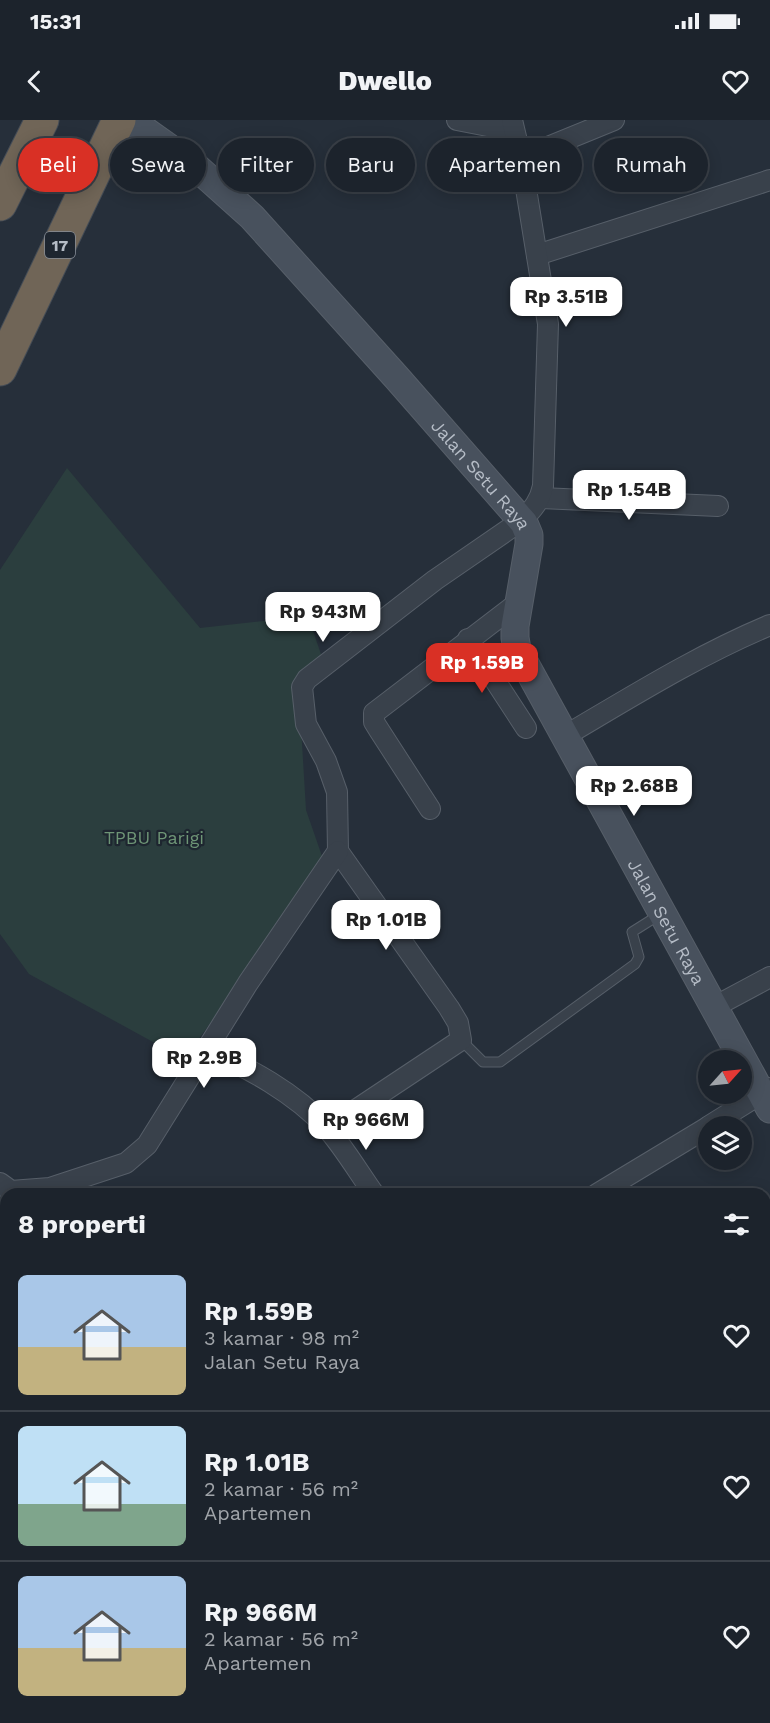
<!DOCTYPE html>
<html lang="id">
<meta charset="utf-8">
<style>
body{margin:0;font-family:"Work Sans",sans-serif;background:#252b34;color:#f1f3f6;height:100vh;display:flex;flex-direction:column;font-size:22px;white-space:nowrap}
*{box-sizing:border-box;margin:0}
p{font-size:20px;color:#a0a4a9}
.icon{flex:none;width:33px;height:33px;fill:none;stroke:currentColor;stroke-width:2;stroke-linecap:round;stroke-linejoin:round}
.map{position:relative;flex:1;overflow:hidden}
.panel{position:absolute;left:0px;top:1068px;width:771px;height:536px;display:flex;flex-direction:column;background:#1c232c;border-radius:18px 18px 0 0;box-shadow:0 3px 15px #0003,0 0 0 2px #3a4048}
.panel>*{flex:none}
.hud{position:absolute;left:18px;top:18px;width:735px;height:54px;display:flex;gap:12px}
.needle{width:39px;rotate:63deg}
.buttons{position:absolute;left:698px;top:930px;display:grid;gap:12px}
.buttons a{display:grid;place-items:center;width:54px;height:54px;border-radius:50%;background:#1c232c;box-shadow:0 3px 15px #0003,0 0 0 2px #3a4048;font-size:30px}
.price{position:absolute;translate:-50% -51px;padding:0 14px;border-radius:12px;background:#fff;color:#222;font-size:20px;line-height:39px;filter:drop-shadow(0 2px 3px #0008)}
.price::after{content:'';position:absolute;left:50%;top:36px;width:18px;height:14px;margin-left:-9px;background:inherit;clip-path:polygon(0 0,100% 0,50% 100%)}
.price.active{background:#d93025;color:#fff}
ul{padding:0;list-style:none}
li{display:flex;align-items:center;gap:18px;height:150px;padding:0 18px}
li+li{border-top:2px solid #3a4048}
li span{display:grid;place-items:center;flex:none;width:168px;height:120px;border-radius:9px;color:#555}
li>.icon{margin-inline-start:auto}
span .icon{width:72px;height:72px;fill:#fffc;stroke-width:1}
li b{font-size:26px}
h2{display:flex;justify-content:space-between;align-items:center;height:72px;padding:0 18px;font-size:26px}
.chip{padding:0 21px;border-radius:27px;background:#1c232c;box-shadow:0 3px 15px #0003,0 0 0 2px #3a4048;font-size:21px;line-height:54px}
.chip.active{background:#d93025;color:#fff}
.status{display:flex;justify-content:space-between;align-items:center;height:42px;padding:0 30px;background:#1c232c;direction:ltr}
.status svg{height:16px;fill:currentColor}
header{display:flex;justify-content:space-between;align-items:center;height:78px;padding:0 18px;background:#1c232c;font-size:27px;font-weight:800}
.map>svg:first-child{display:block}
</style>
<div class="status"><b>15:31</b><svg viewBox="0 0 49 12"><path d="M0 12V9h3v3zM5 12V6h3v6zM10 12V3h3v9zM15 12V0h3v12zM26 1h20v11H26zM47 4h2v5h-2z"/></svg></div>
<header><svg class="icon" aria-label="back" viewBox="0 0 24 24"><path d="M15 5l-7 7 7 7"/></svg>Dwello<svg class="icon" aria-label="heart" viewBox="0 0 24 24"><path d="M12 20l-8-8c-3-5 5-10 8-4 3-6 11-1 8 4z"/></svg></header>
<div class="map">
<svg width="770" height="1603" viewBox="0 0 770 1603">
<rect width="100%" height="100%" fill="#262f3a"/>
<!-- green -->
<polygon fill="#2b3e3e" points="67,348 200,508 308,496 325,546 299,573 306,690 323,739 307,771 184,939 29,854 0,814 0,450"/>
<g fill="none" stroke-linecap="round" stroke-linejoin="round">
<!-- lane casing -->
<g stroke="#575f69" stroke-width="11">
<polyline id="lane" points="461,920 483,942 500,942 635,844 639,837 632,812 659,795"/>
</g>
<!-- street casing -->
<g stroke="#575f69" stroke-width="22">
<g id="street">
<polyline points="457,0 514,11"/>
<polyline points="521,38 614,0"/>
<polyline points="537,135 770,60"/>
<polyline points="541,378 718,386"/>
<polyline points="468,519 526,608"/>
<path d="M563,617C631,577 698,535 770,505"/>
<polyline points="430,689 379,610 374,602 374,593 519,482"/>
<polyline points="714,887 770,857"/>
<path d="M208,929C249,949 294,972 326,1007C343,1026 359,1053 374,1074"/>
<polyline points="709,1006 770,968"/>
<path d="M327,1009L461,920L458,903L449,888L338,731L337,672L326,641L306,604L302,567L307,559L435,460L522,400C533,389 540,381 543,366L548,204L521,38L512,0"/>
<polyline points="0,1063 11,1071 50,1068 126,1043 147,1025 248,863 338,731"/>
<polyline points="597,1074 708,1007"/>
<polyline points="765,1270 770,1268"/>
<polyline points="674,1598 681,1603"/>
<polyline points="607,1603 613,1598"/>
</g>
</g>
<!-- secondary casing -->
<g stroke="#575f69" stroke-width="29">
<g id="secondary">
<path id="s1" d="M130,0L195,46L252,97L397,258L524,403L529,415V424L515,506V518L517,529L770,989"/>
</g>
</g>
<!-- highway casing -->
<g stroke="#444c56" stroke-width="35">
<g id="highway">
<polyline points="0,84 42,0"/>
<polyline points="0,249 119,0"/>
</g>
</g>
<!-- path -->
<g stroke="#4a5b5d" stroke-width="4" stroke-dasharray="4.5 4.5" stroke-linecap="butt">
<polyline points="0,1115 6,1120"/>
<polyline points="0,1209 6,1202"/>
<polyline points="0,1493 6,1487"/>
<polyline points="445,1598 450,1603"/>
<polyline points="106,1603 111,1598"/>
<polyline points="284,1603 289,1598"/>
</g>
<!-- lane -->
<use href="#lane" stroke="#39414b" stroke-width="9"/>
<!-- street -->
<use href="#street" stroke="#39414b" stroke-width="20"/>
<!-- secondary -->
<use href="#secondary" stroke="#48515d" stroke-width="27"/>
<!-- highway -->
<use href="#highway" stroke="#706557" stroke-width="33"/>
</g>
<g text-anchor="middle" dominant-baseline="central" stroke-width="4.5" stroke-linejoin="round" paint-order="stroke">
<!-- shield labels -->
<rect fill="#1e2630" stroke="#888f99" stroke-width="1.5" x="45" y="112" width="30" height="26" rx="4.5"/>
<g font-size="16" font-weight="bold" fill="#b5bcc6">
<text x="60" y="125">17</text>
</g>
<!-- street labels -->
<g font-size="18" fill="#b5bcc6" stroke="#1e2630">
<text stroke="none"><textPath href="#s1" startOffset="501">Jalan Setu Raya</textPath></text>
<text stroke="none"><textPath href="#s1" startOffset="1005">Jalan Setu Raya</textPath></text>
</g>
<!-- park labels -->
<g font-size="18" fill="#6e9576" stroke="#1e2630">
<text x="154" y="717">TPBU Parigi</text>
</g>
</g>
</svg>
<div class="buttons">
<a><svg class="needle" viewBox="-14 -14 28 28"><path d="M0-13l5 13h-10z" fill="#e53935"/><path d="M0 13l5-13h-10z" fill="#a0a4a9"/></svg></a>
<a><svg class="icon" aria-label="layers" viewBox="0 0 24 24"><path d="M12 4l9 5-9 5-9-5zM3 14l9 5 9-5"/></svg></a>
</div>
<b class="price" style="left:566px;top:208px">Rp 3.51B</b>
<b class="price" style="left:629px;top:401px">Rp 1.54B</b>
<b class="price" style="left:323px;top:523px">Rp 943M</b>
<b class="price active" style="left:482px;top:574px">Rp 1.59B</b>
<b class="price" style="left:634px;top:697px">Rp 2.68B</b>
<b class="price" style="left:386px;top:831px">Rp 1.01B</b>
<b class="price" style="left:204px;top:969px">Rp 2.9B</b>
<b class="price" style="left:366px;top:1031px">Rp 966M</b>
<div class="hud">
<a class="chip active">Beli</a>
<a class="chip">Sewa</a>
<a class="chip">Filter</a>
<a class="chip">Baru</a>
<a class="chip">Apartemen</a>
<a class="chip">Rumah</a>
</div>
<section class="panel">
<h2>8 properti<svg class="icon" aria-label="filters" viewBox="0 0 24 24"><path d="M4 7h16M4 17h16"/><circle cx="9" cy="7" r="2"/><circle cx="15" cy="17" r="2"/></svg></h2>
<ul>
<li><span style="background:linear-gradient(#a9c7e8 60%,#c2b280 0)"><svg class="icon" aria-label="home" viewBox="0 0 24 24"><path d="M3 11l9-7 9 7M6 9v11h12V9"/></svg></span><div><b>Rp 1.59B</b><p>3 kamar · 98 m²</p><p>Jalan Setu Raya</p></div><svg class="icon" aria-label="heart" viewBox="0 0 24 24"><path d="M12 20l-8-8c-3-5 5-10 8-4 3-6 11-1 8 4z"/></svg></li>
<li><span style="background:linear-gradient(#bfe0f5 65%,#7fa58c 0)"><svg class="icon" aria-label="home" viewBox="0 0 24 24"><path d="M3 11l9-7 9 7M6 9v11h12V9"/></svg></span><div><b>Rp 1.01B</b><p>2 kamar · 56 m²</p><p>Apartemen</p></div><svg class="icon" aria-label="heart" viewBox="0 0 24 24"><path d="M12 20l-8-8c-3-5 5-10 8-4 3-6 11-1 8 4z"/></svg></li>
<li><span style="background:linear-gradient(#a9c7e8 60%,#c2b280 0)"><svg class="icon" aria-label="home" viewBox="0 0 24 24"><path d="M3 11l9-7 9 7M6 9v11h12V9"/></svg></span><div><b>Rp 966M</b><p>2 kamar · 56 m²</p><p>Apartemen</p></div><svg class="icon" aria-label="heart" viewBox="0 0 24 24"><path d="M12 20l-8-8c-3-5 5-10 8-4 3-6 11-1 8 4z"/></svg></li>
</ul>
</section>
</div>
